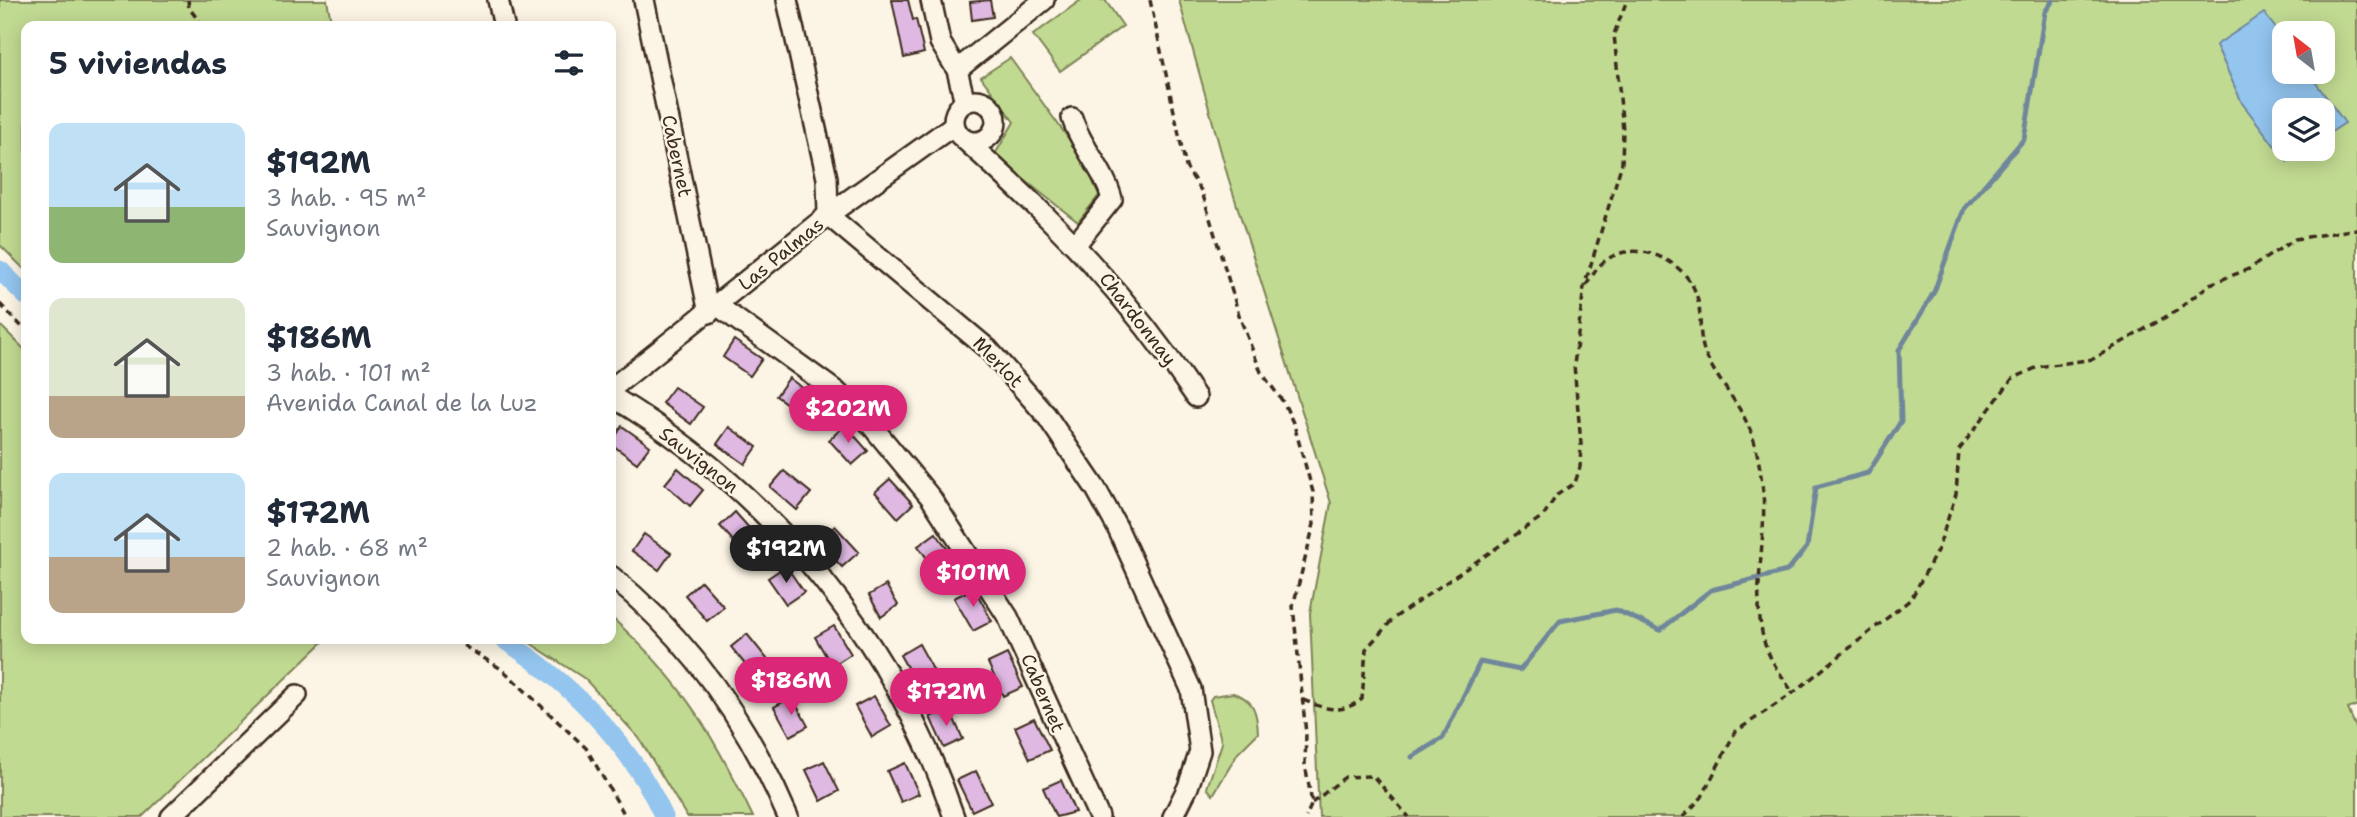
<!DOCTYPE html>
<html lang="es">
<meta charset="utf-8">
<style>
body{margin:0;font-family:"Shantell Sans",sans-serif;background:#f2f2f3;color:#1f2937;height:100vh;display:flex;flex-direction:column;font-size:26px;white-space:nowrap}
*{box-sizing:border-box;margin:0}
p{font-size:23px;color:#747a83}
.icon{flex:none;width:38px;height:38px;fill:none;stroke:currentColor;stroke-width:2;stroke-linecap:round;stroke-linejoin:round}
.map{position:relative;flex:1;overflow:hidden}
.side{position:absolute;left:21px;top:21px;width:595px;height:623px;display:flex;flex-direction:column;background:#fff;border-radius:14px;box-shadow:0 4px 18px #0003}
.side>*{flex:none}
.needle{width:46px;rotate:329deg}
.fabs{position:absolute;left:2272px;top:21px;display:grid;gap:14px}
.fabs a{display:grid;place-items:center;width:63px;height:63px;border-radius:14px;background:#fff;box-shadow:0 4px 18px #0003;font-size:35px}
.price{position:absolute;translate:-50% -60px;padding:0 16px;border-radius:24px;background:#db2777;color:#fff;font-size:23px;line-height:46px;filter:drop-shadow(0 2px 4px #0008)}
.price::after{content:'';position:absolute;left:50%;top:42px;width:21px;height:16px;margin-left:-10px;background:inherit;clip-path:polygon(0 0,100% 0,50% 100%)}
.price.active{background:#222;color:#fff}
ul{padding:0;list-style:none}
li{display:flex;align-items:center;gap:21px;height:175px;padding:0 28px}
li span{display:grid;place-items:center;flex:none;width:196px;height:140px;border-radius:14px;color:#555}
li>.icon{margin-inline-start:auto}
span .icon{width:84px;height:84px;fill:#fffc;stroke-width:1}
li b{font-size:30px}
h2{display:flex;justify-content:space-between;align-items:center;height:84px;padding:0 28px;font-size:30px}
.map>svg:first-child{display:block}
</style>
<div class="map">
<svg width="2357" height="817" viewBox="0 0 2357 817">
<rect width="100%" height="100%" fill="#fcf5e5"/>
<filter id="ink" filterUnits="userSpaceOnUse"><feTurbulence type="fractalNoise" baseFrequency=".0143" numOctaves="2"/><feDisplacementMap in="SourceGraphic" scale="14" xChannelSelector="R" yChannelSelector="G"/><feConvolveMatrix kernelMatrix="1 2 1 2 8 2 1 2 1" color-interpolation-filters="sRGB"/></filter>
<g filter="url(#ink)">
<!-- green -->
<g fill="#c1da91" stroke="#7e8258" stroke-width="2" fill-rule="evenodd">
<polygon points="0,0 327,0 332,26 26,26 26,271 0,245"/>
<polygon points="1081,0 1105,0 1123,26 1060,71 1033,35"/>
<path d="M1179,0H2357V705L2348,709L2357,730V817H1319L1310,613L1331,503L1228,177ZM2284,33H2322V72H2284ZM2284,110H2322V149H2284Z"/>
<polygon points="1010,58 1095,175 1100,194 1078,222 994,156 1014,122 981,77"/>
<polygon points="0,325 26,351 26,639 326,639 142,817 0,817"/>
<path d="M611,617C681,679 713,734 753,817H687L639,738L585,679L524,639H611Z"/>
<path d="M1233,693C1254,699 1257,712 1258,733L1238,753L1213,795L1207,788L1222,743L1210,700L1213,696Z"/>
</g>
<!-- water -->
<polygon fill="#93c5ef" stroke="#70879b" stroke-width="2" points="2264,13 2284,39 2284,72 2308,72 2345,123 2322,138 2322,110 2284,110 2284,149 2307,149 2287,162 2242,103 2216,45"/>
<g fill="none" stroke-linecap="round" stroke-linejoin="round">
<!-- stream -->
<polyline stroke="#70879b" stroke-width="5" points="1412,757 1443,738 1480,662 1520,670 1560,621 1616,610 1660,630 1711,590 1787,571 1807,547 1816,487 1868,473 1901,421 1899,350 1934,292 1964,209 2024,139 2045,12 2053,0"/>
<!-- canal -->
<g stroke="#93c5ef" stroke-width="19">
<polyline points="0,270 26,296"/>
<path d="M503,639C570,682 631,744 664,817"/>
</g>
</g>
<!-- building -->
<g fill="#dfb9e2" stroke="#3b2a1e" stroke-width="2">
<polygon points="892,0 908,0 913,20 916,19 924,53 904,58"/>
<polygon points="990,0 993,17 972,20 970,2"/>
<polygon points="734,340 762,359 750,376 723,357"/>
<polygon points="789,378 817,399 804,416 776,396"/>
<polygon points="674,387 703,407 691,424 662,403"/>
<polygon points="845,425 868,451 852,465 829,440"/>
<polygon points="622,426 650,446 637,463 611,444"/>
<polygon points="729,427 757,447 745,464 717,444"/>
<polygon points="678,468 703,490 690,506 665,484"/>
<polygon points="784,471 811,493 797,510 770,487"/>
<polygon points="890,479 913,504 898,518 875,492"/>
<polygon points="735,512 757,537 742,551 720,526"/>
<polygon points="835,526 859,552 842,567 818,542"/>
<polygon points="936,533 957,562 939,575 918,546"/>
<polygon points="644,534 671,553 659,570 632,551"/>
<polygon points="786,566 804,592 786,604 768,578"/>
<polygon points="701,581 724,607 707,621 685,595"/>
<polygon points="886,585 898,605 881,617 869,595"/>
<polygon points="974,588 992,621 973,631 954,598"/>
<polygon points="834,626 851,654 832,666 815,637"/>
<polygon points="747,634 768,660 752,673 731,647"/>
<polygon points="919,644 936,675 917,685 900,655"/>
<polygon points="1007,654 1023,687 1003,696 988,663"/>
<polygon points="874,696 891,726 872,737 855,706"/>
<polygon points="792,697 808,726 790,736 774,707"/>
<polygon points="949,708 963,739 944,748 930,717"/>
<polygon points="1034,718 1050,750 1030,759 1015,727"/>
<polygon points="824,761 839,791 821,801 806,770"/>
<polygon points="905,763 919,794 901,802 887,771"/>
<polygon points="976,771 991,802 972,811 957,780"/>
<polygon points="1061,780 1075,812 1056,817 1043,788"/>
</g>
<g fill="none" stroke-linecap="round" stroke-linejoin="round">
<!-- street casing -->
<g stroke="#3b2a1e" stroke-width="24">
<g id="street">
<polyline points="498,0 504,26"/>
<polyline points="644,0 709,313"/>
<polyline points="787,0 827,178 828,215 988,349 1046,415 1096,489 1117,527 1191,689 1200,751 1188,787 1173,817"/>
<polyline points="931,0 940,42 957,70 965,102"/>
<polyline points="957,70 1044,0"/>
<circle cx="975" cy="121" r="21"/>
<path d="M1072,118C1081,147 1104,169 1112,199L1076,244"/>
<path d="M965,140C1056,222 1128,295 1196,397"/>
<polyline points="718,306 837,392 871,425 931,498 1008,617 1099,817"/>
<polyline points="611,389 828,215 954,125"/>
<path d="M611,396C771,491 894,641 954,817"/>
<path d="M611,576C690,640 748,723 788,817"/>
<polyline points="171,817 297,695"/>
</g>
</g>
<!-- path -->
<g stroke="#3b2a1e" stroke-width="3.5" stroke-dasharray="7 5" stroke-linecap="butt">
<polyline points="188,0 189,8 203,26"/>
<polyline points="1150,0 1186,167 1202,192 1240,318 1261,372 1284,403 1294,425 1313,492 1314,524 1293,606 1306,734 1305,764 1312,803 1306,817"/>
<polyline points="2356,0 2357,1"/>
<path d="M1586,285C1592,277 1598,265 1606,260C1639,237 1691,263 1698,301C1702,319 1698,335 1705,353C1715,377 1735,398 1746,421C1756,440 1759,462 1762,483C1769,534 1751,586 1763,637C1767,657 1782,676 1793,693"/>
<polyline points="0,304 26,331"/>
<polyline points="453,639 503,670 586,748 626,817"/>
<path d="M1303,700C1326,709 1341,715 1362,699L1366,649L1394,618L1543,516L1557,495L1575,483L1580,467L1581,444L1574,365L1584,287L1622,163L1623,130L1614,34L1627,0"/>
<polyline points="1312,803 1345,777 1373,776 1409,817"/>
<polyline points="1683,817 1702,797 1735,732 1793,693 1911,599 1938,549 1956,494 1959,450 2012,379 2038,367 2093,359 2176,311 2210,284 2249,269 2295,239 2357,229"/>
</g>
<!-- street -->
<use href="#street" stroke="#fcf5e5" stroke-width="19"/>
</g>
</g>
<g text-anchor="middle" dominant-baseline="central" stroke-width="5" stroke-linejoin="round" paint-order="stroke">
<!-- street labels -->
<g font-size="19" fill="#3b2a1e" stroke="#fcf5e5">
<text transform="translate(677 156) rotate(78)">Cabernet</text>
<text transform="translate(781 254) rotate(-39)">Las Palmas</text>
<text transform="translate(1138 319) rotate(52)">Chardonnay</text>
<text transform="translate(998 362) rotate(46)">Merlot</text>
<text transform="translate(699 460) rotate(38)">Sauvignon</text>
<text transform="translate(1043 693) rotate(67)">Cabernet</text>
</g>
</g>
</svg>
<div class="fabs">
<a><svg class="needle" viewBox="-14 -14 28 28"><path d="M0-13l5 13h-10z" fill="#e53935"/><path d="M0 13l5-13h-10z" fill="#747a83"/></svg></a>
<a><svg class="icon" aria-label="layers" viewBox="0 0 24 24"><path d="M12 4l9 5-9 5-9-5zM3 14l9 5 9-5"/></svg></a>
</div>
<b class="price" style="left:848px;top:445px">$202M</b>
<b class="price active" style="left:786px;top:585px">$192M</b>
<b class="price" style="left:973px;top:609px">$101M</b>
<b class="price" style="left:791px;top:717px">$186M</b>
<b class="price" style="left:946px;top:728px">$172M</b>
<section class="side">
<h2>5 viviendas<svg class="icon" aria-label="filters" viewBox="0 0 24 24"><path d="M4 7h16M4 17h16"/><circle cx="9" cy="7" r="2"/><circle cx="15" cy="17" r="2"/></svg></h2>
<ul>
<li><span style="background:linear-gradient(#bfe0f5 60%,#8fb573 0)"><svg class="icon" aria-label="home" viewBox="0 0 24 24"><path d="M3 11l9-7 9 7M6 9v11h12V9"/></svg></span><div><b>$192M</b><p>3 hab. · 95 m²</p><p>Sauvignon</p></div></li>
<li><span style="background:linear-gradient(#dfe7d0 70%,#b9a48a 0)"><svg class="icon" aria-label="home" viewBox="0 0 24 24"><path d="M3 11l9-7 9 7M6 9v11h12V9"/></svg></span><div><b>$186M</b><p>3 hab. · 101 m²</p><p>Avenida Canal de la Luz</p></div></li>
<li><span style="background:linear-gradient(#bfe0f5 60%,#b9a48a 0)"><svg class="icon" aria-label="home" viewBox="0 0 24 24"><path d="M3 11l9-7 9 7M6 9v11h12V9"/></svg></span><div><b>$172M</b><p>2 hab. · 68 m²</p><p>Sauvignon</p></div></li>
</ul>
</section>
</div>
